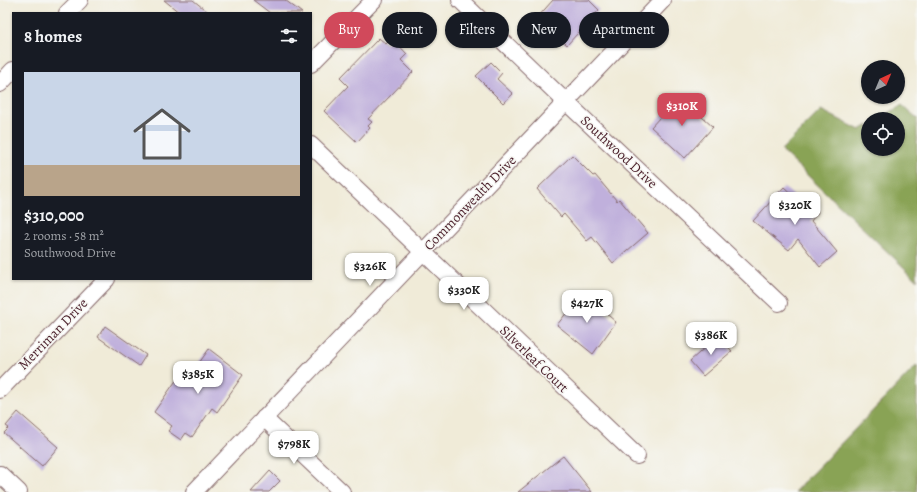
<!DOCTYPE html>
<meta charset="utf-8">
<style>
body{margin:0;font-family:Alegreya,serif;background:#242831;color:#f1f3f6;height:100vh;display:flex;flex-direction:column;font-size:15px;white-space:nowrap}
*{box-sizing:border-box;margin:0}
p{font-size:13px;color:#9ea1a6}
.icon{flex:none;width:22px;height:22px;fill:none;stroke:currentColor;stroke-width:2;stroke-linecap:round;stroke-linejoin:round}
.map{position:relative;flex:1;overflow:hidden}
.drawer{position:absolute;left:12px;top:12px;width:300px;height:268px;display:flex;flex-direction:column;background:#171b24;border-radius:0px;box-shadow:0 1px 3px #0004}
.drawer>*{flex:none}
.guide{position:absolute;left:324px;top:12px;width:380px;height:36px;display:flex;gap:8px}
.needle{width:26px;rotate:44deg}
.buttons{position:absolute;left:861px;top:60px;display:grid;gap:8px}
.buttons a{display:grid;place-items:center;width:44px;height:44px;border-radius:50%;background:#171b24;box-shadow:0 1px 3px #0004;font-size:20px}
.price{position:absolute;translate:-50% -34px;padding:0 9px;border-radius:8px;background:#fff;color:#222;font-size:13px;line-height:26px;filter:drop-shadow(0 1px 2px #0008)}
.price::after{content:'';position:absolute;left:50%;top:24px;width:12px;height:9px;margin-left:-6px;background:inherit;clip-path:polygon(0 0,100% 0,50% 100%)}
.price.active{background:#d1495b;color:#fff}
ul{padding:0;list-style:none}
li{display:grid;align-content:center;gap:8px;height:212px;padding:0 12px}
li+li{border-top:1px solid #363941}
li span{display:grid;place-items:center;height:124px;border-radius:0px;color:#555}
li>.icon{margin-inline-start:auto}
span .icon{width:72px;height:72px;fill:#fffc;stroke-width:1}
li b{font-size:17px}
h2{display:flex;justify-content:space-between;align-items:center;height:48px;padding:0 12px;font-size:17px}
.tag{padding:0 14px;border-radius:18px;background:#171b24;box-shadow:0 1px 3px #0004;font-size:14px;line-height:36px}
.tag.active{background:#d1495b;color:#fff}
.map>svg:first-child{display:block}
</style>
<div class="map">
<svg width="917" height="492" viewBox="0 0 917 492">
<rect width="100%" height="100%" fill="#f6f6f2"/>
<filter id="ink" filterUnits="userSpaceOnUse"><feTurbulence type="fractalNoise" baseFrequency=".025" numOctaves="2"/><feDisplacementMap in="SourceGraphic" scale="8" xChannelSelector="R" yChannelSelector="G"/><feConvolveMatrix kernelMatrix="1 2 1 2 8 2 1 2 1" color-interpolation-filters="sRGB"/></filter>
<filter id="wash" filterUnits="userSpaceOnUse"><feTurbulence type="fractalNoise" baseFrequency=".012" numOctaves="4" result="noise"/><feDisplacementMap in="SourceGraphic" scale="16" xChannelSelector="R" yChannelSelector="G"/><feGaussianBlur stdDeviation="0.9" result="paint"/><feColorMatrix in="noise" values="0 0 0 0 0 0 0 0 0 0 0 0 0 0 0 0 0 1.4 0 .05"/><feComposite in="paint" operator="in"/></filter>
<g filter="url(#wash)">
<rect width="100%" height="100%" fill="#f0ebd8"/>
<!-- forest -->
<g fill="#89a355" stroke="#6a6140">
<polygon points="902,105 917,118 917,280 781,150 821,110 860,130 868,125 868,149 898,149 898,119 879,119"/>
<polygon points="917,365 917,492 794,492"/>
</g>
<g id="blocks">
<!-- building -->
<g fill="#c0b0dc">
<polygon points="164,0 193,0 209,13 180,13"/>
<polygon points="253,0 285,0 302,13 270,13"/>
<polygon points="553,0 589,0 599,10 567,45 537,18"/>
<polygon points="379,38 386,44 392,38 407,54 401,60 413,72 368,119 372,122 368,126 370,128 357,142 324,111 348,86 340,78"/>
<polygon points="491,62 502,73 497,79 513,94 503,103 476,76"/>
<polygon points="679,96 713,127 685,158 651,127"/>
<polygon points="572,155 593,176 595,175 617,201 619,199 648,233 613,263 592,237 587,241 564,214 561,217 537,189"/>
<polygon points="784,187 796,198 797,196 818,212 811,221 837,252 820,267 798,239 789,250 753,221"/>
<polygon points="582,293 616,322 593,354 557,325"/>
<polygon points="105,326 146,355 139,366 98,337"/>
<polygon points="718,336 732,351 703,376 690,361"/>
<polygon points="209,349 243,375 217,412 212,408 192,437 186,433 181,440 168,431 172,426 154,412 182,372 189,377"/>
<polygon points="18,412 58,447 42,466 4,433 9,428 6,426"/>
<polygon points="563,456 592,492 518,492"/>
<polygon points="270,471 280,481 269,492 251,492"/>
</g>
</g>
</g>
<g filter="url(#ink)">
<use href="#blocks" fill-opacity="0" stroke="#846668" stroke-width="1"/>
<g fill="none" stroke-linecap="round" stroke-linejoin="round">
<!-- minor casing -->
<g stroke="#846668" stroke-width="18">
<g id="minor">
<polyline points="460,0 566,102 779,303"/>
<polyline points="67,13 80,0"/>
<polyline points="311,64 374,0"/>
<polyline points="0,84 13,70"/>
<polyline points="311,145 637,456"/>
<polyline points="0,390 107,279"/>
<polyline points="264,418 342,492"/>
<polyline points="0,474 19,492"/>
<polyline points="194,492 663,0"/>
</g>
</g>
<!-- minor -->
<use href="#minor" stroke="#fff" stroke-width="16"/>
</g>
</g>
<g text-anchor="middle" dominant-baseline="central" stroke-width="3" stroke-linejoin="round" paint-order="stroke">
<!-- street labels -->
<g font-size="14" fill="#4a1f2b" stroke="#f6f6f2">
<text transform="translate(619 152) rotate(43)">Southwood Drive</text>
<text transform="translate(470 203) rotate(-46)">Commonwealth Drive</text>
<text transform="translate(53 334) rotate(-46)">Merriman Drive</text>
<text transform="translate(534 359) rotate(44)">Silverleaf Court</text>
</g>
</g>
</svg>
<div class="buttons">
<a><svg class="needle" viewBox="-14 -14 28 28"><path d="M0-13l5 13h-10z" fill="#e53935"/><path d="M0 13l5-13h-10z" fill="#9ea1a6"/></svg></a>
<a><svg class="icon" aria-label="locate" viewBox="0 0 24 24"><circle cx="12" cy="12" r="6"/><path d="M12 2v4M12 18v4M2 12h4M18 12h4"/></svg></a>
</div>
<b class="price active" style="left:682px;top:127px">$310K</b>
<b class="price" style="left:795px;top:226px">$320K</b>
<b class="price" style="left:370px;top:287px">$326K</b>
<b class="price" style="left:464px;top:311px">$330K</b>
<b class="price" style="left:587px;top:324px">$427K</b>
<b class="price" style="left:711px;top:356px">$386K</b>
<b class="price" style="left:198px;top:395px">$385K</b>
<b class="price" style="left:294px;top:465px">$798K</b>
<div class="guide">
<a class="tag active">Buy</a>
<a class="tag">Rent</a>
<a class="tag">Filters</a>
<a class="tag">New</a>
<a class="tag">Apartment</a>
</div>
<section class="drawer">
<h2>8 homes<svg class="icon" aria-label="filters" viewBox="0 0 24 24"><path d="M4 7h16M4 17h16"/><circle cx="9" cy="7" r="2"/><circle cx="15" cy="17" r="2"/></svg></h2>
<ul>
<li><span style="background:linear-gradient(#c9d6e8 75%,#b9a48a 0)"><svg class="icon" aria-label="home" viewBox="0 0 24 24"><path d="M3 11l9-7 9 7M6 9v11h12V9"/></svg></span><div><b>$310,000</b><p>2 rooms · 58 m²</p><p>Southwood Drive</p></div></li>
</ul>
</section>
</div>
